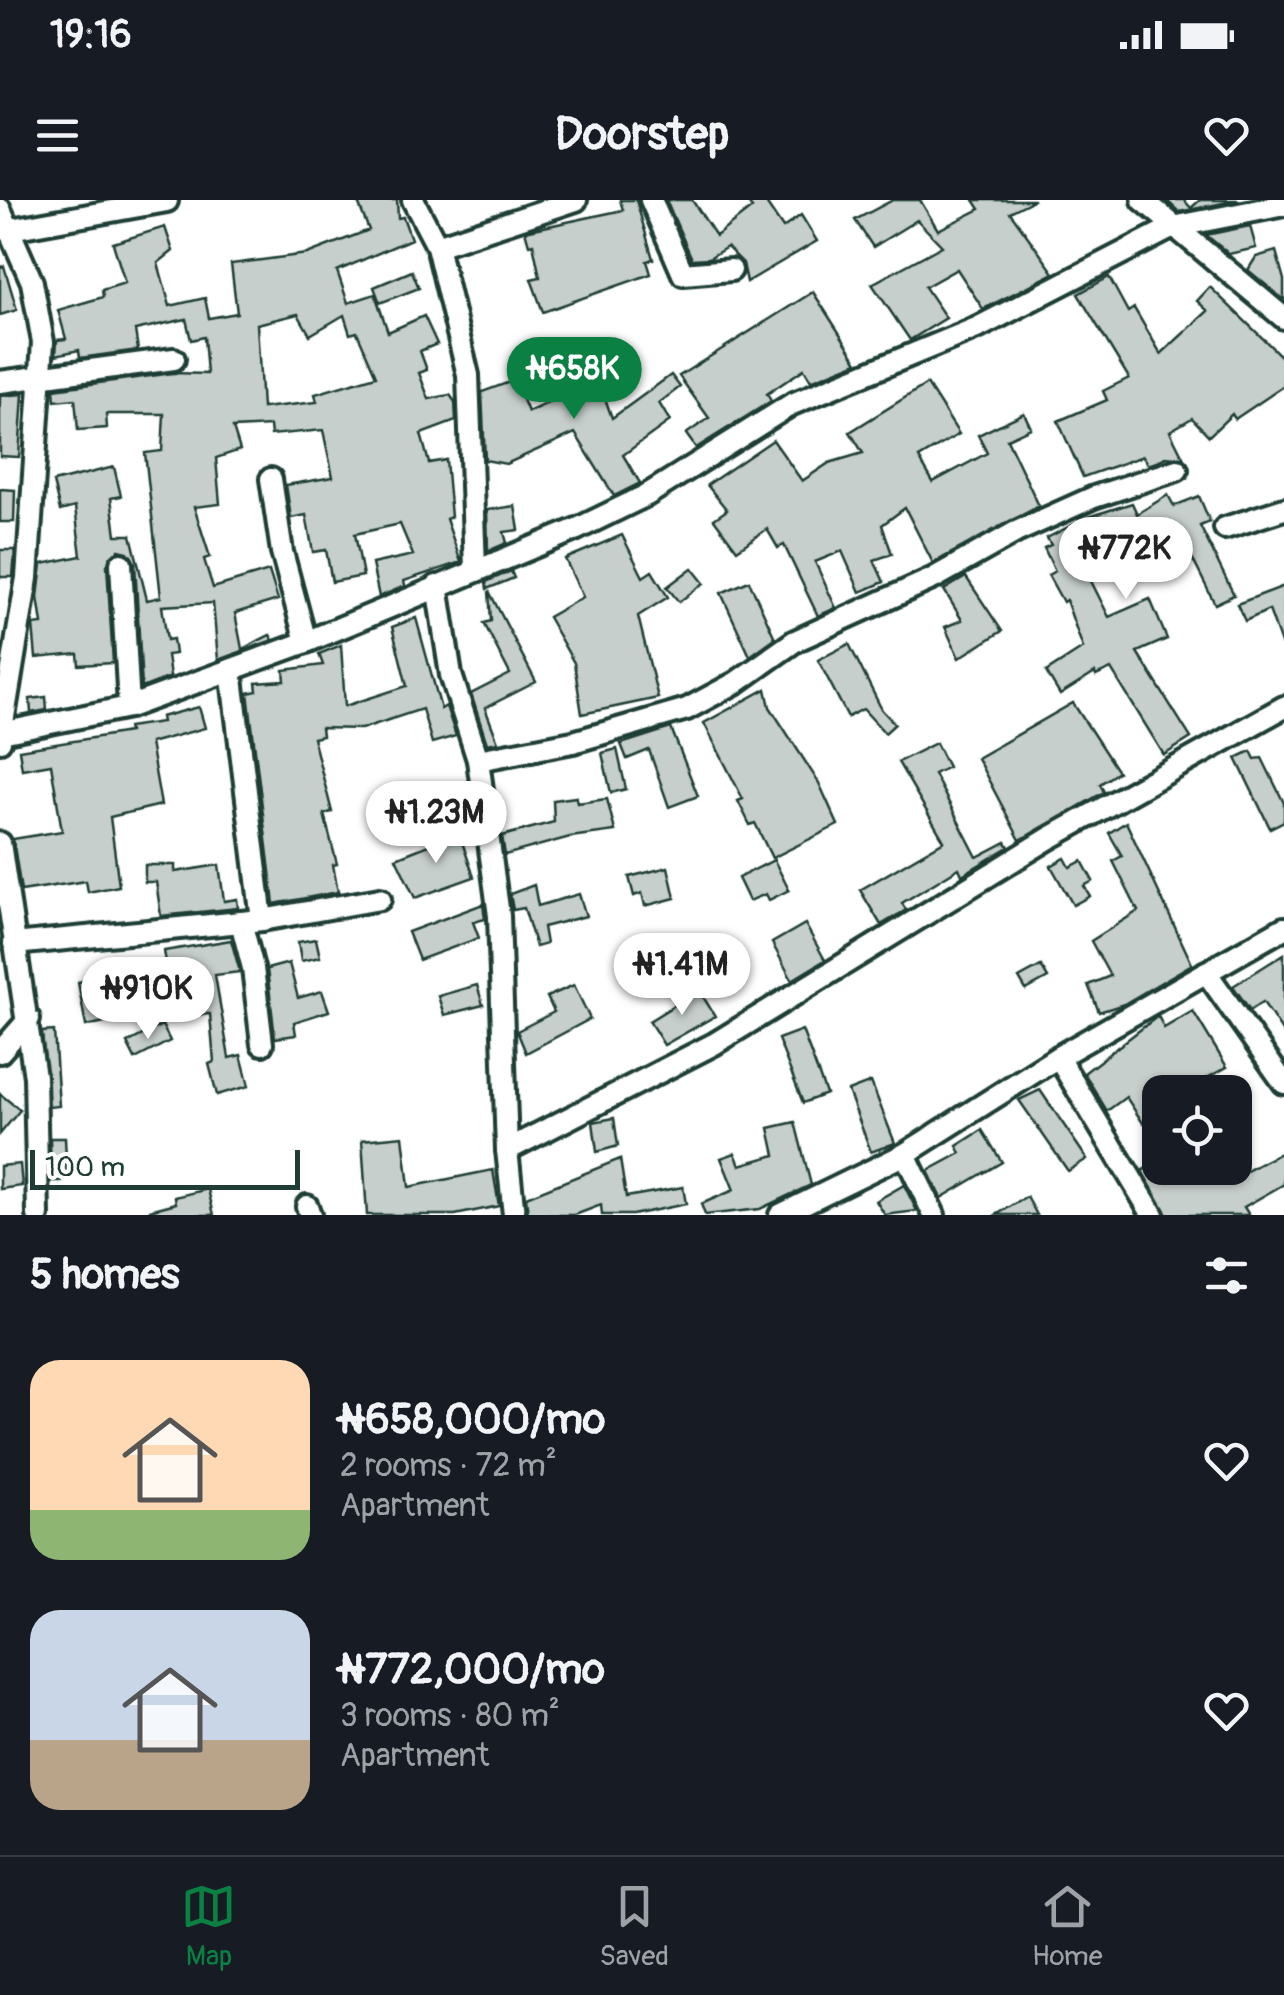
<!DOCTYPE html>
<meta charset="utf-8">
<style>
body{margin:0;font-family:Pangolin,sans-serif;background:#242831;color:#f1f3f6;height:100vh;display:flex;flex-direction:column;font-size:38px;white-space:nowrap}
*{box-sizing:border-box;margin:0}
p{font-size:32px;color:#9ea1a6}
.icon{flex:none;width:55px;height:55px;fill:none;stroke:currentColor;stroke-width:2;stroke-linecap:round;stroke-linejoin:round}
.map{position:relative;height:1015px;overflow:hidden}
.details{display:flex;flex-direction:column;background:#171b24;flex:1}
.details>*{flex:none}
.tools{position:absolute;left:1142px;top:875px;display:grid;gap:20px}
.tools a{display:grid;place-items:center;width:110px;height:110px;border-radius:20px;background:#171b24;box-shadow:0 2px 8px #0004;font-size:50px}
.scale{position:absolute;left:30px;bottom:25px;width:270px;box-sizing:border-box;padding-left:10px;border:5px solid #1f3d34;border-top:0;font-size:28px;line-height:35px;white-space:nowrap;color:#1f3d34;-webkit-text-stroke:8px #fff;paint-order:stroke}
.price{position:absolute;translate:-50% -85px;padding:0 22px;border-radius:35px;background:#fff;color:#222;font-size:32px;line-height:65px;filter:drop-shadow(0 2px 5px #0008)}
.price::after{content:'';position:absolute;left:50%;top:60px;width:30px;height:22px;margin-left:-15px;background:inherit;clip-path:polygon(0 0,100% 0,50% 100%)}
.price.current{background:#0b8043;color:#fff}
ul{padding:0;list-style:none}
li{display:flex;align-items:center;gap:30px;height:250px;padding:0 30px}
li span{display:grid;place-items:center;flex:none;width:280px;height:200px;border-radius:30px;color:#555}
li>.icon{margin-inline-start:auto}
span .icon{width:120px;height:120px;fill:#fffc;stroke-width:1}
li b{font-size:42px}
h2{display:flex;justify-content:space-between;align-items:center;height:120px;padding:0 30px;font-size:42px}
.status{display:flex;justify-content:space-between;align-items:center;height:70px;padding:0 50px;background:#171b24;direction:ltr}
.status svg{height:28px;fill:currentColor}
header{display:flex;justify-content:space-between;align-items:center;height:130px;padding:0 30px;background:#171b24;font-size:45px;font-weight:700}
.dock{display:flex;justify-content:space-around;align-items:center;height:140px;border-top:2px solid #363941;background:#171b24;font-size:28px;color:#9ea1a6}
.dock a{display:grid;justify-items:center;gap:5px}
.dock .current{color:#0b8043}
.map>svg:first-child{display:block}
</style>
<div class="status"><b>19:16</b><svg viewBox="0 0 49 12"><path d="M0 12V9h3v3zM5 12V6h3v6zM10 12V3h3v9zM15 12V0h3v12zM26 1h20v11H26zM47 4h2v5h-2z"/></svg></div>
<header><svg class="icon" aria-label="menu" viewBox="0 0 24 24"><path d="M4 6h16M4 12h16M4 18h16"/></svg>Doorstep<svg class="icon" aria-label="heart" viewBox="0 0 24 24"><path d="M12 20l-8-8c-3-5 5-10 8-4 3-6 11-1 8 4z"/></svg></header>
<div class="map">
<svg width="1284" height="1015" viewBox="0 0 1284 1015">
<rect width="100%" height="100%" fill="#fff"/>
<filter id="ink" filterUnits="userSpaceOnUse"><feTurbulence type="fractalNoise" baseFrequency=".01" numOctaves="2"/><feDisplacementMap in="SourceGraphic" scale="20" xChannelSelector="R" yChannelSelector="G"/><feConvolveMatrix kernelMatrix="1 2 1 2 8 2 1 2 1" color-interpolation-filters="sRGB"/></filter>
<g filter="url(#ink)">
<!-- building -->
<g fill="#c7cfcc" stroke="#1f3d34" stroke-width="2.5" fill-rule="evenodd">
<path d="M357,0H397L398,18L403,17L411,39L337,71L348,103L375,94L388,132L424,116L437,144L420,151L427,170L419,173L429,199L450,195L455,202L456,221L421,234L429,263L446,260L451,317L446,319L461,362L404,381L405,386L379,397L372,364L413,355L400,324L355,334L363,376L332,382L326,350L313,352L306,315L291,318L286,285L333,277L323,230L271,235L270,226L233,228L240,250L216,258L220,304L194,307L210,357L204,359L213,388L269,371L278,400L235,413L242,449L270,435L273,440L218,460L213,403L162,406L167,440L173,439L175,454L167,455L170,477L142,488L135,363L128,352L119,350L107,365L113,463L79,465L78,454L36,458L33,425L42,424L38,397L42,364L81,356L75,307L60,311L53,282L114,267L121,296L111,298L116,335H131L147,400L161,397L145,253L162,251L164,214H106L107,228L78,230L75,199L55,201L54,189L173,173L207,174L204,137L191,140L186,119L135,130L138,150L80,158L79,150L56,155L57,140L66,139L58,110L103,97L102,90L125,83L113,43L165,27L173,51L158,63L170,106L205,98L209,118L237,113L231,64L307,54L369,30ZM298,114L310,135L344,115L350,134L357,132L376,176L315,194L317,202L262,208L257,124Z"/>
<polygon points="620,0 636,0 653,59 647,61 651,74 543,112 531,79 540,77 533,44 529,45 525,31 623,10"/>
<polygon points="666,0 692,0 716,36 752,8 746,0 764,0 783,28 801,15 817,41 747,82 743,63 727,47 709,58 692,59"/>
<polygon points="893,0 920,0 938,30 980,9 974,0 1034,0 1010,12 1054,73 983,109 957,69 925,87 946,118 910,140 872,84 942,46 917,20 873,47 855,20"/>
<polygon points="1166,0 1184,0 1191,8 1200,0 1238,0 1179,12"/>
<polygon points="1250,26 1256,48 1229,54 1206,35"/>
<polygon points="1276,51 1284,80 1284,100 1248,70 1256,57"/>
<polygon points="4,66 17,110 0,115 0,67"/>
<polygon points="412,71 419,88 380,103 374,87"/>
<polygon points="1109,77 1128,112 1134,108 1161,154 1208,111 1197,101 1210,87 1284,159 1284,186 1235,219 1232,214 1209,236 1192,218 1170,231 1184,259 1166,257 1149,265 1143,256 1083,277 1058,221 1107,200 1103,191 1129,178 1078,94"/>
<polygon points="813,92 858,162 811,181 804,169 767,194 771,201 696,248 686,234 709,218 679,176"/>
<polygon points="587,148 612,218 671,175 680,187 659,203 670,221 623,255 640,283 614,296 575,233 506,264 485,260 482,192 515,180 528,212 574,191 561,157"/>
<polygon points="927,184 959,234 919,258 933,282 987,253 978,235 1024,213 1031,228 1007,239 1039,306 933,363 905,308 882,325 892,354 874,360 884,382 860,392 842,351 815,362 836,408 818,416 784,345 778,348 767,329 737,350 714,319 727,310 707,285 773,240 802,281 829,263 863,253 850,232"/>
<polygon points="23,194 19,257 0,256 0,196"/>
<polygon points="0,289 15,290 14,322 0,322"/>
<polygon points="1168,295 1174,306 1199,296 1210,322 1200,326 1234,395 1215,404 1182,338 1165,343 1160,336 1091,381 1109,417 1150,399 1167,439 1137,452 1191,538 1164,555 1111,469 1096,476 1095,473 1060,495 1046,472 1083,448 1066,400 1063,402 1048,375 1055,371 1044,348 1051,345 1047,338 1088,317 1132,303 1137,314"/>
<polygon points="515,306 519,330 504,332 507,343 488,351 487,310"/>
<polygon points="622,335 643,377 652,371 668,397 638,416 658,498 582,514 574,463 548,417 583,397 565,359"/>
<polygon points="0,350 15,350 13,377 0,377"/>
<polygon points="692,368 704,383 679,402 667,387"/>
<polygon points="511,371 514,378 487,389 486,382"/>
<polygon points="966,377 1002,431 959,458 945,427 962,420 944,390"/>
<polygon points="749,381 775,438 750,456 721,393"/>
<polygon points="1284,386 1284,446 1282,446 1269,410 1245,421 1237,404"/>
<polygon points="489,391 536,482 485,508 498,542 487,544 471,494 510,474 484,423 491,421"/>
<polygon points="416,418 441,509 446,506 456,536 432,543 422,509 361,529 321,528 322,536 313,538 332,612 324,614 337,664 333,665 338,692 274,704 248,493 257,491 256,483 285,481 284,470 323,465 319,454 341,445 345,506 407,486 392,427"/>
<polygon points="849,444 882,510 895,524 885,533 863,509 848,517 818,460"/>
<polygon points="766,489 770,507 819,583 838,625 772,658 755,623 750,625 738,601 743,599 704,523"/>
<polygon points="46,497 47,510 31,513 30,499"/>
<polygon points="1073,503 1118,572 1100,584 1104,592 1020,640 977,558"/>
<polygon points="199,507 205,528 150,543 161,605 110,617 119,686 88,692 86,681 21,691 13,639 62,631 51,564 22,569 19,550 129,532 128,527 162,522 161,517"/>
<polygon points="671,528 698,596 669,607 649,550 627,559 621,544"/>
<polygon points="936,543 948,567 934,574 977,657 1006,642 1009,647 962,675 959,668 902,703 906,710 881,725 860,690 944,641 898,562"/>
<polygon points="617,549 626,589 611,593 602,553"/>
<polygon points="1251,551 1255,559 1262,558 1284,603 1284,621 1270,628 1236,558"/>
<polygon points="576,597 577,603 607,599 615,631 570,637 505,655 502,636 554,622 553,600"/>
<polygon points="1126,622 1192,764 1124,804 1099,812 1088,785 1110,776 1091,741 1138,711 1113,661 1122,656 1109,633"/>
<polygon points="459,633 474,677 415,698 396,658"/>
<polygon points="1065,658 1070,667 1082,661 1093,681 1084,686 1090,696 1073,705 1051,666"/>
<polygon points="774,660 789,690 769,700 766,694 749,701 738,678"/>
<polygon points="145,665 175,665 175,672 219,665 224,701 237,699 238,708 161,716 156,682 145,682"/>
<polygon points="668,667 675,698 645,706 642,693 634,696 629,677"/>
<polygon points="534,685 538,706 579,694 586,716 543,727 546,744 536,747 524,708 513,710 510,694"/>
<polygon points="483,704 485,719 473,722 479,738 419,760 408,732"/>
<polygon points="805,724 825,760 792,780 772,743"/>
<polygon points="316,739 320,757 301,761 298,742"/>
<polygon points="231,740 240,772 215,775 229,858 241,855 249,886 217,895 209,864 214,862 210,814 181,815 205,801 86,826 78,782 110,775 112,785 133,779 136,790 169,780 164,751"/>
<polygon points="1284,754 1284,834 1263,802 1250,810 1233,786"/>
<polygon points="289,763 298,798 322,791 329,811 294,822 296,835 275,838 267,769"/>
<polygon points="1041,766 1048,778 1026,790 1019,778"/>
<polygon points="477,785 483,805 444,815 438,796"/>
<polygon points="574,785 590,819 526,853 517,831 554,812 547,797"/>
<polygon points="699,790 715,816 664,845 649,821"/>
<polygon points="1193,811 1227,867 1181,892 1160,892 1160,913 1143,923 1126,897 1107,911 1084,873 1158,816 1164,828"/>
<polygon points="162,825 170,841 135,859 127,843"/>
<polygon points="802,830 826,894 803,903 778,839"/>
<polygon points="54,831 59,906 49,907 42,832"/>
<polygon points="871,882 895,943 871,952 848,891"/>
<polygon points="1040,890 1087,959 1068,971 1019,900"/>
<polygon points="0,894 20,910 0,934"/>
<polygon points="614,918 618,946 597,952 593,922"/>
<polygon points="795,922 811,985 760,1009 705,1015 701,1004 734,990 721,958 735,953 740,965 775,955 769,928"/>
<polygon points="982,930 1002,962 941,998 928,971 961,953 957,946"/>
<polygon points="403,936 409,987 493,970 499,1006 455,1015 367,1015 362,940"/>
<polygon points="50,938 65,938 67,981 51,981"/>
<polygon points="1284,951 1284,984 1244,1007 1249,1015 1167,1015 1142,971 1148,967 1153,974 1163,968 1218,968 1228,981"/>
<polygon points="620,959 626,997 683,987 686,1004 632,1015 602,1015 601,1005 575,1015 528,1015 526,997"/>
<polygon points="20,964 22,986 0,989 0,966"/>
<polygon points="904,985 917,1011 885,1015 876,1001"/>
<polygon points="208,989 214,1015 151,1015 150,1010 176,1003 175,997"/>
<polygon points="1027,997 1037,1015 996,1015"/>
</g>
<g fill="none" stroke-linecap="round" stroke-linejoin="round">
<!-- minor casing -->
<g stroke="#1f3d34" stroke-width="28">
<g id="minor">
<polyline points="413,0 437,46 468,175 475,369"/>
<polyline points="651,0 683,74 731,70"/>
<polyline points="1143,0 1284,118"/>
<polyline points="0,9 32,82 43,142 27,378 0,541"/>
<polyline points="11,29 167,1"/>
<polyline points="437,46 576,0"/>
<polyline points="0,182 174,159"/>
<polyline points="271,279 282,352 306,442"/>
<polyline points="1225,328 1284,309"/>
<polyline points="121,364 129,507"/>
<polyline points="437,386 451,475 478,560 499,716 507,950 514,1015"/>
<polyline points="231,470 262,720"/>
<polyline points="1,533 129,507 306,442 577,329 647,295 792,204 979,127 1173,27 1284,5"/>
<polyline points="478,560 573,542 687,509 737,482 795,441 934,378 1016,332 1094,297 1177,270"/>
<polyline points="0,643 35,877 38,1015"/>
<polyline points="241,722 253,768 262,844"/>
<polyline points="14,744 262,720 380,699"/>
<polyline points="1206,772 1284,883"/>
<polyline points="0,852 29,819"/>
<polyline points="1058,857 1153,1015"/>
<polyline points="507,950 714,844 1048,639 1284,507"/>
<polyline points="905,954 934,1015"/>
<polyline points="307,1006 310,1015"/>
<polyline points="780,1015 905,954 1058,857 1284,728"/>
</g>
</g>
<!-- minor -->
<use href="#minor" stroke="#fff" stroke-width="20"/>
</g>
</g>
</svg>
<div class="tools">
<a><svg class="icon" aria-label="locate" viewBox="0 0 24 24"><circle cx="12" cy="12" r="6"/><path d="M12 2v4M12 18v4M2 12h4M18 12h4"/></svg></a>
</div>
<div class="scale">100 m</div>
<b class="price current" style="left:574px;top:222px">₦658K</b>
<b class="price" style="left:1126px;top:402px">₦772K</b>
<b class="price" style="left:436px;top:666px">₦1.23M</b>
<b class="price" style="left:682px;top:818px">₦1.41M</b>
<b class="price" style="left:148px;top:842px">₦910K</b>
</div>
<section class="details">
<h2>5 homes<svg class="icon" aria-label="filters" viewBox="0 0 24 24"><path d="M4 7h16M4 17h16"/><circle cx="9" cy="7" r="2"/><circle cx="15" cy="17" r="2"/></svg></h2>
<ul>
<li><span style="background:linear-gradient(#ffd9b3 75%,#8fb573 0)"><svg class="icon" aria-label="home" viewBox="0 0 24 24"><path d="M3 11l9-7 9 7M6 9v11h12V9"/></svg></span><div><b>₦658,000/mo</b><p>2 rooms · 72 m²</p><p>Apartment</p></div><svg class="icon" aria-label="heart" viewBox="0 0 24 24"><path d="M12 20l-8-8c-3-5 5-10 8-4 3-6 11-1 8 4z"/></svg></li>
<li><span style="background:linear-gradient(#c9d6e8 65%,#b9a48a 0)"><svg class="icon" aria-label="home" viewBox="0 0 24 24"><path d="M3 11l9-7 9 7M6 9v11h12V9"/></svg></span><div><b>₦772,000/mo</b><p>3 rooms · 80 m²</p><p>Apartment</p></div><svg class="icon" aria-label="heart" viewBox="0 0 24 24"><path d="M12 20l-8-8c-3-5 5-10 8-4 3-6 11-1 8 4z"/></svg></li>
</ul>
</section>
<nav class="dock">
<a class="current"><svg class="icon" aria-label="map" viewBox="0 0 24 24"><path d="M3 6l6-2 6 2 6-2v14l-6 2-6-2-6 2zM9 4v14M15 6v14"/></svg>Map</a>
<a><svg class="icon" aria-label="saved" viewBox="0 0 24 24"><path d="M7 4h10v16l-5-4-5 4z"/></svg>Saved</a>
<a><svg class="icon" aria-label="home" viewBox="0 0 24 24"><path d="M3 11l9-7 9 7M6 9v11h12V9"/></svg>Home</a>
</nav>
